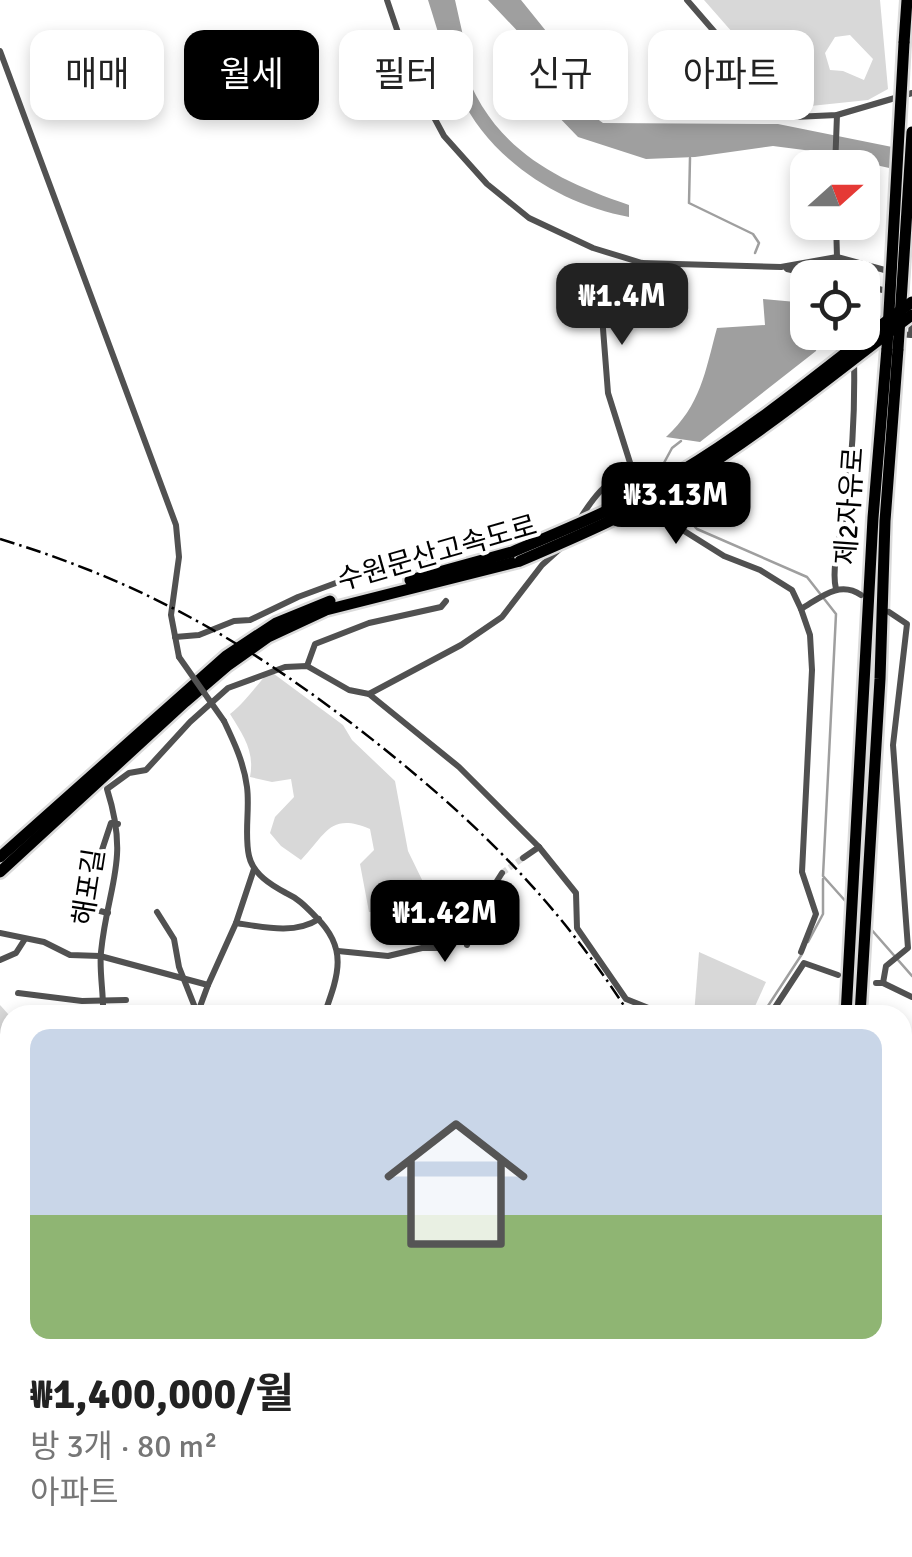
<!DOCTYPE html>
<html lang="ko">
<meta charset="utf-8">
<style>
body{margin:0;font-family:Signika,"Noto Sans KR",sans-serif;background:#f6f6f6;color:#222;height:100vh;display:flex;flex-direction:column;font-size:38px;white-space:nowrap}
*{box-sizing:border-box;margin:0}
p{font-size:32px;color:#767676}
.icon{flex:none;width:55px;height:55px;fill:none;stroke:currentColor;stroke-width:2;stroke-linecap:round;stroke-linejoin:round}
.map{position:relative;flex:1;overflow:hidden}
.panel{position:absolute;left:0px;top:1005px;width:912px;height:552px;display:flex;flex-direction:column;background:#fff;border-radius:30px 30px 0 0;box-shadow:0 5px 15px #0003}
.panel>*{flex:none}
.guide{position:absolute;left:30px;top:30px;width:852px;height:90px;display:flex;gap:20px}
.needle{width:65px;rotate:69deg}
.fabs{position:absolute;left:790px;top:150px;display:grid;gap:20px}
.fabs a{display:grid;place-items:center;width:90px;height:90px;border-radius:20px;background:#fff;box-shadow:0 5px 15px #0003;font-size:50px}
.price{position:absolute;translate:-50% -85px;padding:0 22px;border-radius:20px;background:#000;color:#fff;font-size:32px;line-height:65px;filter:drop-shadow(0 2px 5px #0008)}
.price::after{content:'';position:absolute;left:50%;top:60px;width:30px;height:22px;margin-left:-15px;background:inherit;clip-path:polygon(0 0,100% 0,50% 100%)}
.price.on{background:#222;color:#fff}
ul{padding:0;list-style:none}
li{display:grid;align-content:center;gap:20px;height:530px;padding:0 30px}
li+li{border-top:2px solid #e0e0e0}
li span{display:grid;place-items:center;height:310px;border-radius:20px;color:#555}
li>.icon{margin-inline-start:auto}
span .icon{width:180px;height:180px;fill:#fffc;stroke-width:1}
li b{font-size:42px}
.pill{padding:0 35px;border-radius:20px;background:#fff;box-shadow:0 5px 15px #0003;font-size:35px;line-height:90px}
.pill.on{background:#000;color:#fff}
.map>svg:first-child{display:block}
</style>
<div class="map">
<svg width="912" height="1557" viewBox="0 0 912 1557">
<rect width="100%" height="100%" fill="#fff"/>
<!-- green -->
<g fill="#d8d8d8" fill-rule="evenodd">
<path d="M704,0H880L888,89L868,100L801,107L773,87L754,57ZM850,35L873,59L864,80L843,71L830,70L825,53L835,37Z"/>
<path d="M270,671L343,725L352,740L395,781L408,851L425,886L419,931L406,929L395,912H369L360,864L374,850L370,829C330,812 326,834 301,860L281,846L270,833L275,817L294,797L291,779L272,782L250,777C255,751 243,735 230,714C246,702 256,685 270,671Z"/>
<polygon points="699,952 766,982 751,1015 694,1015"/>
<polygon points="0,1005 9,1015 10,1026 10,1235 0,1244"/>
<polygon points="22,1548 298,1548 329,1552 334,1557 21,1557"/>
<polygon points="522,1548 566,1548 562,1557 513,1557"/>
</g>
<!-- water -->
<g fill="#9f9f9f">
<path d="M428,0H455L468,58L461,60C489,145 549,178 629,205V217C561,205 490,160 460,95C447,65 438,31 428,0Z"/>
<polygon points="488,0 521,0 546,31 558,76 575,103 603,123 778,124 912,151 912,173 812,151 773,146 695,157 646,159 578,137 552,110 525,39"/>
<path d="M763,299L807,303L808,332L820,333L816,351L700,442L666,437C701,405 705,372 717,328L765,325Z"/>
</g>
<g fill="none" stroke-linecap="round" stroke-linejoin="round">
<!-- stream -->
<g stroke="#9f9f9f" stroke-width="2.5">
<polyline points="690,158 689,203 753,234 759,243 755,253"/>
<polyline points="660,480 658,474 672,448 681,441"/>
<polyline points="667,497 697,529 807,577 836,614 823,876 848,904"/>
<polyline points="870,928 912,976"/>
<polyline points="808,942 823,914 823,879"/>
<polyline points="762,1015 802,954"/>
</g>
<!-- street-tunnel -->
<polyline stroke="#d9d9d9" stroke-width="6" stroke-dasharray="6 3" stroke-linecap="butt" points="502,873 523,858"/>
<!-- highway casing -->
<g stroke="#dbdbdb" stroke-width="16">
<g id="highway">
<polyline points="904,43 907,0"/>
<polyline points="410,580 512,552"/>
<polyline points="0,857 226,656 276,623 330,601"/>
<polyline points="0,872 185,702 227,666 268,637 326,610 520,561"/>
<polyline points="846,1015 873,518 887,348"/>
<polyline points="860,1015 880,679 885,521 898,349"/>
<polyline points="825,1557 826,1548"/>
<polyline points="839,1557 839,1548"/>
</g>
</g>
<!-- street -->
<g stroke="#515151" stroke-width="6">
<polyline points="387,0 414,80 444,136 487,184 529,218 593,248 642,263 781,267 837,257 892,272"/>
<polyline points="687,0 732,52 767,104 794,117 837,115 912,93"/>
<polyline points="0,51 176,525 179,557 171,615 179,657"/>
<polyline points="835,168 837,115"/>
<polyline points="836,222 837,257"/>
<polyline points="642,263 600,290 608,393 632,469 646,467 651,489"/>
<polyline points="787,269 827,278"/>
<polyline points="862,285 891,292"/>
<polyline points="600,290 599,278 632,267"/>
<polyline points="899,334 911,335 912,318"/>
<polyline points="653,501 655,507 673,524 724,556 760,570 792,590 801,609 810,635 812,670 802,872 816,914 801,952"/>
<path d="M578,522C592,499 606,480 632,469"/>
<polyline points="563,546 542,565 502,617 461,645 369,694 459,767 539,847 576,893 577,928 626,999 666,1015"/>
<path d="M836,589C830,565 844,524 847,497C853,450 855,405 854,358"/>
<path d="M801,609C820,598 839,580 861,595"/>
<polyline points="175,637 199,635 234,621 250,620 298,597 352,577 425,556 433,561"/>
<polyline points="307,666 315,644 369,623 441,607 446,601"/>
<path d="M224,721C234,742 244,763 247,787C250,809 244,834 249,856C253,874 271,885 286,893C299,899 306,907 316,917C349,949 338,976 324,1015"/>
<polyline points="523,858 539,847"/>
<polyline points="97,865 111,823 118,824"/>
<polyline points="484,903 494,903 498,896 493,888"/>
<polyline points="92,909 108,913"/>
<polyline points="157,912 174,939 179,967 198,1015"/>
<polyline points="236,923 254,869"/>
<path d="M0,933L44,942L70,955L100,956L208,985L236,923C263,927 294,935 319,919"/>
<polyline points="467,945 469,939 477,936 481,920 478,914"/>
<polyline points="338,951 388,956 422,948 441,948 465,931 502,873"/>
<polyline points="0,960 16,953 25,939"/>
<polyline points="876,983 883,983 886,966 908,948 893,745 907,624 889,612"/>
<polyline points="883,983 912,997"/>
<polyline points="208,985 198,1012 227,1015"/>
<polyline points="18,993 82,1001 126,1000"/>
<path d="M103,1015C104,994 99,972 101,952C108,883 130,862 107,789L129,773L146,770L190,722L228,688L285,667L307,666L349,690L369,694"/>
<polyline points="770,1015 804,963 838,975"/>
<polyline points="902,1522 912,1508"/>
<polyline points="744,1548 745,1557"/>
<polyline points="884,1557 887,1548"/>
</g>
<!-- secondary -->
<g stroke="#1e1e1e" stroke-width="9">
<polyline points="0,1369 10,1372"/>
<polyline points="606,1548 623,1557"/>
</g>
<!-- highway -->
<use href="#highway" stroke="#000" stroke-width="11"/>
<!-- rail -->
<g stroke="#000" stroke-width="2.5" stroke-dasharray="15 5 2.5 5" stroke-linecap="butt">
<path d="M0,539C149,584 257,648 378,744C480,825 559,904 630,1015"/>
<polyline points="797,1548 798,1557"/>
</g>
<!-- highway-bridge casing -->
<g stroke="#dbdbdb" stroke-width="16" stroke-linecap="butt">
<g id="highway-bridge">
<polyline points="887,348 904,43"/>
<polyline points="898,349 912,132"/>
<path d="M512,552C569,528 625,505 678,473C761,424 835,359 912,302"/>
<path d="M520,561C576,537 632,513 684,481C764,432 837,371 912,315"/>
</g>
</g>
<!-- street-bridge -->
<polyline stroke="#515151" stroke-width="6" points="179,657 224,721"/>
<!-- highway-bridge -->
<use href="#highway-bridge" stroke="#000" stroke-width="11"/>
</g>
<g text-anchor="middle" dominant-baseline="central" stroke-width="8" stroke-linejoin="round" paint-order="stroke">
<!-- street labels -->
<g font-size="28" fill="#000" stroke="#fff">
<text transform="translate(850 506) rotate(-86)">제2자유로</text>
<text transform="translate(437 553) rotate(-16)">수원문산고속도로</text>
<text transform="translate(89 887) rotate(-81)">해포길</text>
</g>
</g>
</svg>
<div class="fabs">
<a><svg class="needle" viewBox="-14 -14 28 28"><path d="M0-13l5 13h-10z" fill="#e53935"/><path d="M0 13l5-13h-10z" fill="#767676"/></svg></a>
<a><svg class="icon" aria-label="locate" viewBox="0 0 24 24"><circle cx="12" cy="12" r="6"/><path d="M12 2v4M12 18v4M2 12h4M18 12h4"/></svg></a>
</div>
<b class="price on" style="left:622px;top:348px">₩1.4M</b>
<b class="price" style="left:676px;top:547px">₩3.13M</b>
<b class="price" style="left:445px;top:965px">₩1.42M</b>
<div class="guide">
<a class="pill">매매</a>
<a class="pill on">월세</a>
<a class="pill">필터</a>
<a class="pill">신규</a>
<a class="pill">아파트</a>
</div>
<section class="panel">
<ul>
<li><span style="background:linear-gradient(#c9d6e8 60%,#8fb573 0)"><svg class="icon" aria-label="home" viewBox="0 0 24 24"><path d="M3 11l9-7 9 7M6 9v11h12V9"/></svg></span><div><b>₩1,400,000/월</b><p>방 3개 · 80 m²</p><p>아파트</p></div></li>
</ul>
</section>
</div>
